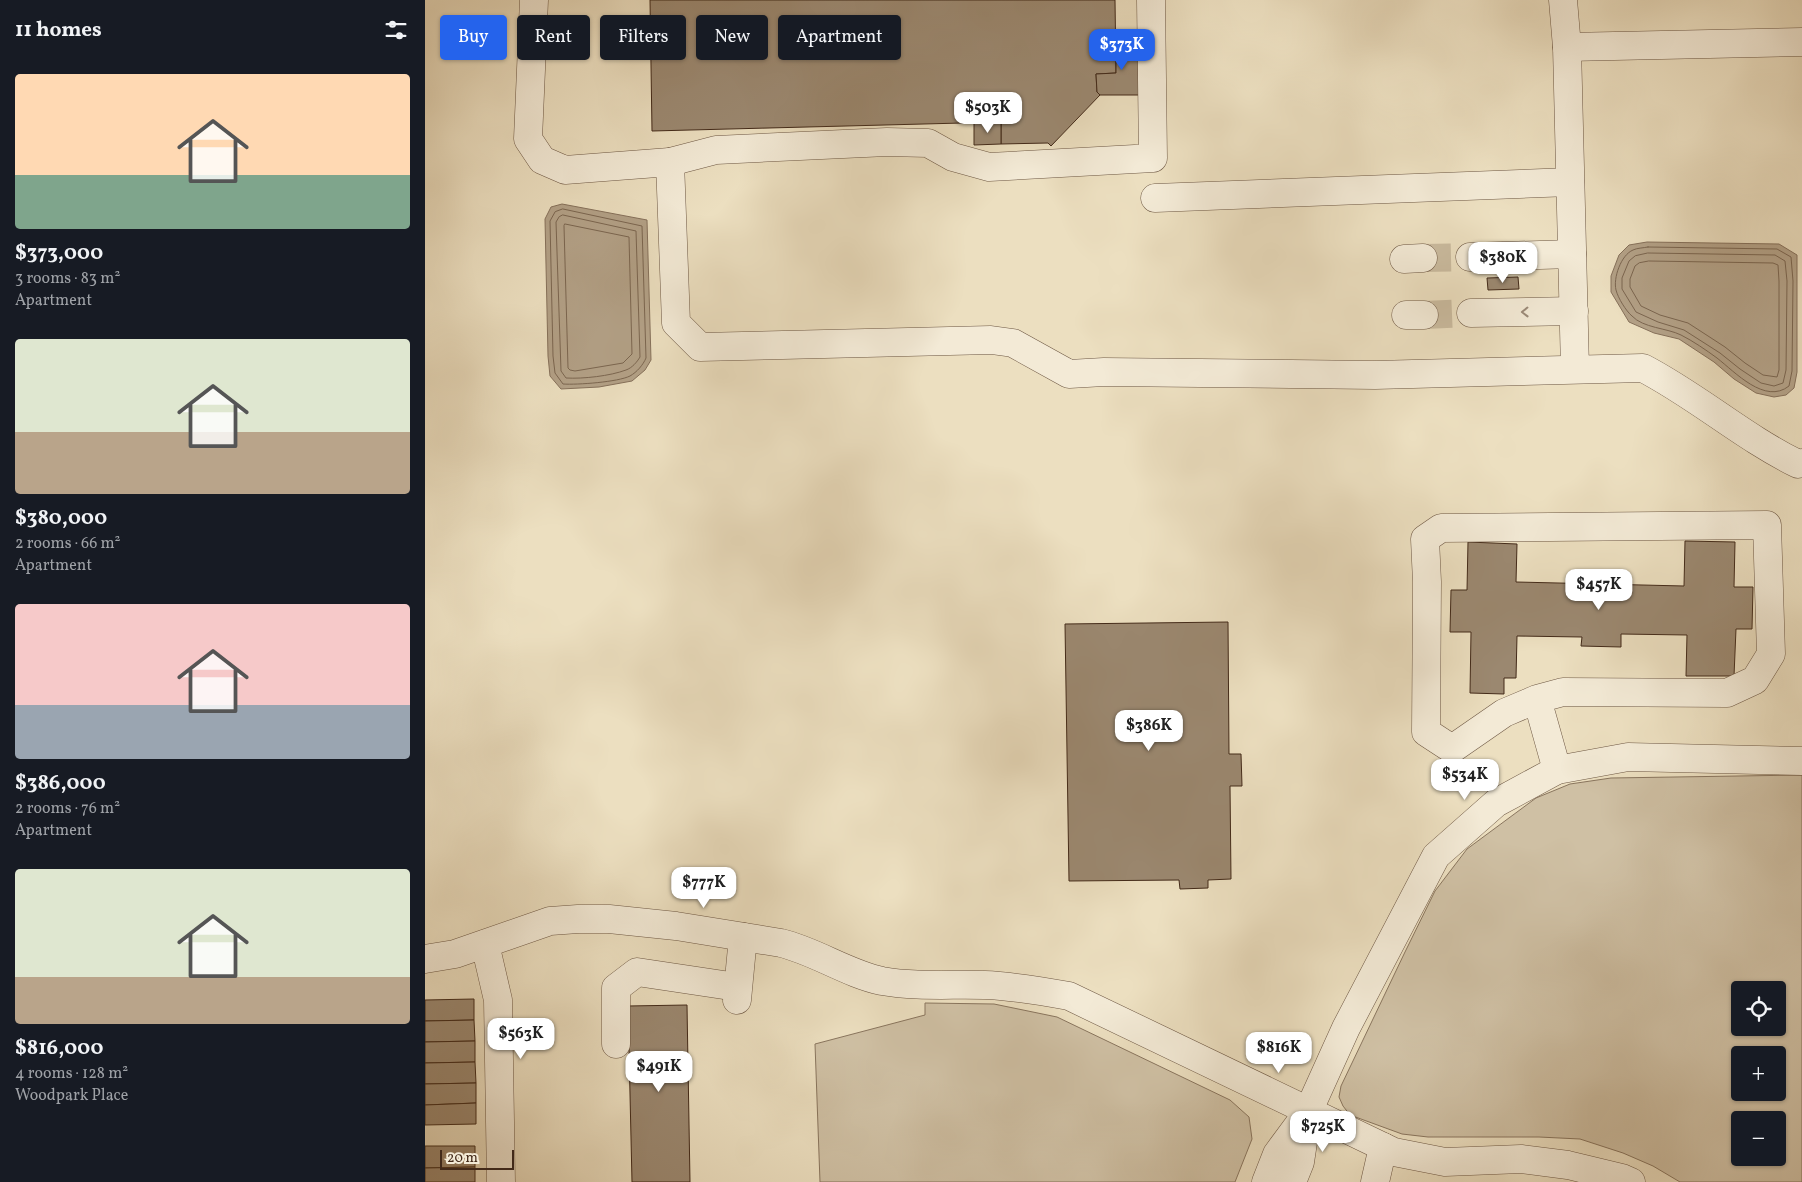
<!DOCTYPE html>
<meta charset="utf-8">
<style>
body{margin:0;font-family:Vollkorn,serif;background:#20242c;color:#f1f3f6;height:100vh;display:flex;flex-direction:column;font-size:19px;white-space:nowrap}
*{box-sizing:border-box;margin:0}
p{font-size:16px;color:#9ea1a6}
.icon{flex:none;width:28px;height:28px;fill:none;stroke:currentColor;stroke-width:2;stroke-linecap:round;stroke-linejoin:round}
.map{position:relative;flex:1;overflow:hidden}
.details{display:flex;flex-direction:column;background:#171b24;width:425px}
.details>*{flex:none}
.banner{position:absolute;left:15px;top:15px;width:475px;height:45px;display:flex;gap:10px}
.tools{position:absolute;left:1306px;top:981px;display:grid;gap:10px}
.tools a{display:grid;place-items:center;width:55px;height:55px;border-radius:5px;background:#171b24;box-shadow:0 1px 4px #0004;font-size:25px}
.scale{position:absolute;left:15px;bottom:12px;width:74px;box-sizing:border-box;padding-left:5px;border:2px solid #432a19;border-top:0;font-size:14px;line-height:18px;white-space:nowrap;color:#432a19;-webkit-text-stroke:4px #f3ead6;paint-order:stroke}
.price{position:absolute;translate:-50% -42px;padding:0 11px;border-radius:10px;background:#fff;color:#222;font-size:16px;line-height:32px;filter:drop-shadow(0 1px 2px #0008)}
.price::after{content:'';position:absolute;left:50%;top:30px;width:15px;height:11px;margin-left:-8px;background:inherit;clip-path:polygon(0 0,100% 0,50% 100%)}
.price.on{background:#2563eb;color:#fff}
ul{padding:0;list-style:none}
li{display:grid;align-content:center;gap:10px;height:265px;padding:0 15px}
li span{display:grid;place-items:center;height:155px;border-radius:5px;color:#555}
li>.icon{margin-inline-start:auto}
span .icon{width:90px;height:90px;fill:#fffc;stroke-width:1}
li b{font-size:21px}
h2{display:flex;justify-content:space-between;align-items:center;height:60px;padding:0 15px;font-size:21px}
.tag{padding:0 18px;border-radius:5px;background:#171b24;box-shadow:0 1px 4px #0004;font-size:18px;line-height:45px}
.tag.on{background:#2563eb;color:#fff}
main{display:flex;flex:1;min-height:0}
.map>svg:first-child{display:block}
</style>
<main>
<section class="details">
<h2>11 homes<svg class="icon" aria-label="filters" viewBox="0 0 24 24"><path d="M4 7h16M4 17h16"/><circle cx="9" cy="7" r="2"/><circle cx="15" cy="17" r="2"/></svg></h2>
<ul>
<li><span style="background:linear-gradient(#ffd9b3 65%,#7fa58c 0)"><svg class="icon" aria-label="home" viewBox="0 0 24 24"><path d="M3 11l9-7 9 7M6 9v11h12V9"/></svg></span><div><b>$373,000</b><p>3 rooms · 83 m²</p><p>Apartment</p></div></li>
<li><span style="background:linear-gradient(#dfe7d0 60%,#b9a48a 0)"><svg class="icon" aria-label="home" viewBox="0 0 24 24"><path d="M3 11l9-7 9 7M6 9v11h12V9"/></svg></span><div><b>$380,000</b><p>2 rooms · 66 m²</p><p>Apartment</p></div></li>
<li><span style="background:linear-gradient(#f6c9c9 65%,#9aa5b1 0)"><svg class="icon" aria-label="home" viewBox="0 0 24 24"><path d="M3 11l9-7 9 7M6 9v11h12V9"/></svg></span><div><b>$386,000</b><p>2 rooms · 76 m²</p><p>Apartment</p></div></li>
<li><span style="background:linear-gradient(#dfe7d0 70%,#b9a48a 0)"><svg class="icon" aria-label="home" viewBox="0 0 24 24"><path d="M3 11l9-7 9 7M6 9v11h12V9"/></svg></span><div><b>$816,000</b><p>4 rooms · 128 m²</p><p>Woodpark Place</p></div></li>
</ul>
</section>
<div class="map">
<svg width="1377" height="1182" viewBox="0 0 1377 1182">
<rect width="100%" height="100%" fill="#ecdfc0"/>
<filter id="stains"><feTurbulence type="fractalNoise" baseFrequency=".004" numOctaves="4"/><feColorMatrix values="0 0 0 0 .2 0 0 0 0 .09 0 0 0 0 .02 0 0 0 .5 -.17"/></filter>
<radialGradient id="worn" r=".72"><stop offset=".6" stop-color="#630" stop-opacity="0"/><stop offset="1" stop-color="#630" stop-opacity=".3"/></radialGradient>
<!-- green -->
<g fill="#cfc0a4" stroke="#89755e" fill-rule="evenodd">
<path d="M1377,775V1182H1255L1228,1166L1198,1153L1155,1139L1114,1137H1003L977,1134L925,1115L918,1106L914,1097L916,1086L980,952L1010,891L1042,849L1111,798L1145,784L1186,778ZM1315,990H1352V1028H1315ZM1315,1055H1352V1092H1315ZM1315,1120H1352V1158H1315Z"/>
<polygon points="500,1003 569,1004 632,1017 805,1100 824,1117 827,1139 810,1182 395,1182 390,1044 500,1015"/>
</g>
<!-- water -->
<g fill="#b3a187" stroke="#86715b">
<polygon points="137,204 222,220 226,360 220,370 207,381 174,387 136,389 125,376 123,356 120,219 126,207"/>
<polygon points="1222,242 1354,244 1372,255 1372,372 1369,388 1361,395 1349,397 1331,393 1309,379 1289,362 1254,339 1229,333 1204,322 1186,292 1186,276 1194,255 1204,245"/>
</g>
<g fill="none" stroke-linecap="round" stroke-linejoin="round">
<!-- shore -->
<g stroke="#7b6650" stroke-width="1">
<path d="M138,209L217,226L221,358C218,365 212,372 205,376C193,382 152,385 138,384L130,373L128,356L125,221L130,212Z"/>
<path d="M138,215L211,231L215,357C212,362 207,368 201,370C185,376 158,379 141,378L136,371L131,222L134,217Z"/>
<polygon points="140,224 204,237 207,354 198,363 150,371 145,370 143,368 139,226"/>
<path d="M1223,247L1352,249L1366,257L1368,281L1367,371L1364,386C1340,405 1310,372 1292,358C1281,350 1268,341 1256,335C1242,328 1218,328 1207,316C1201,311 1193,298 1191,290C1188,278 1196,255 1208,250C1212,248 1218,248 1223,247Z"/>
<polygon points="1223,253 1350,255 1360,261 1362,281 1361,370 1358,383 1349,386 1336,383 1315,369 1295,353 1259,330 1233,322 1211,312 1197,289 1197,278 1204,261 1210,256"/>
<polygon points="1224,261 1348,263 1353,265 1354,281 1354,370 1352,377 1338,375 1320,363 1300,347 1263,323 1235,315 1216,306 1205,287 1205,279 1210,266 1214,263"/>
</g>
</g>
<!-- building -->
<g fill="#9b8870" stroke="#432a19">
<polygon points="225,0 690,0 691,73 671,74 672,92 675,95 626,146 623,143 576,144 576,122 227,131"/>
<polygon points="712,37 714,95 675,95 672,92 671,74 691,73 691,38"/>
<polygon points="576,122 576,144 549,145 549,123"/>
<polygon points="1093,277 1094,289 1063,290 1062,278"/>
<polygon points="1260,541 1310,542 1309,587 1328,587 1327,629 1311,629 1309,676 1261,676 1262,635 1196,634 1196,647 1156,646 1157,637 1092,636 1091,678 1079,678 1079,694 1045,693 1046,632 1025,632 1026,590 1042,590 1043,542 1092,544 1091,582 1259,586"/>
<polygon points="803,622 804,754 816,754 817,786 805,786 806,879 783,880 783,888 755,889 754,880 644,881 640,624"/>
<polygon points="49,999 49,1020 0,1021 0,1000"/>
<polygon points="262,1005 265,1182 207,1182 203,1006"/>
<polygon points="49,1020 50,1041 0,1042 0,1021"/>
<polygon points="50,1041 50,1062 0,1063 0,1042"/>
<polygon points="50,1062 51,1083 0,1084 0,1063"/>
<polygon points="51,1083 51,1103 0,1105 0,1084"/>
<polygon points="51,1103 51,1124 0,1125 0,1105"/>
<polygon points="0,1146 50,1146 50,1167 0,1168"/>
<polygon points="50,1167 50,1182 0,1182 0,1168"/>
</g>
<g fill="none" stroke-linecap="round" stroke-linejoin="round">
<!-- minor-tunnel -->
<g stroke="#cabb9f" stroke-width="28" stroke-dasharray="28 14" stroke-linecap="butt">
<polyline points="998,258 1045,257"/>
<polyline points="999,315 1046,313"/>
</g>
<!-- minor casing -->
<g stroke="#6d5743" stroke-width="29">
<g id="minor">
<path d="M109,0L103,139L117,160L140,170L245,162L251,323L275,347L566,340L588,343L644,374L679,372L950,375L1218,368C1272,396 1318,437 1373,464L1377,463"/>
<polyline points="1138,0 1142,47 1377,42"/>
<polyline points="1142,47 1150,369"/>
<polyline points="245,162 291,150 462,142 503,143 528,157 564,167 728,158 726,0"/>
<polyline points="730,198 1145,182"/>
<polyline points="1045,257 1147,254"/>
<polyline points="979,259 998,258"/>
<polyline points="1046,313 1149,311"/>
<polyline points="981,315 999,315"/>
<polyline points="1112,699 1079,713 1027,749 1001,732 1002,582 1000,539 1016,528 1342,525 1346,654 1330,680 1302,693 1138,692 1112,699 1132,770"/>
<polyline points="60,944 73,1000 76,1182"/>
<path d="M0,959L30,954L125,921L153,919H184L251,926L356,943C390,951 423,974 457,981C491,987 525,984 560,985C588,986 616,991 644,996L969,1152L1020,1162L1096,1159L1143,1165L1197,1178L1206,1182"/>
<polyline points="312,1000 318,937"/>
<polyline points="191,1044 191,988 212,972 312,987"/>
<polyline points="841,1182 852,1154 883,1112 921,1028 1011,856 1071,803 1132,770 1203,757 1377,761"/>
<polyline points="867,1182 875,1162 882,1116"/>
<polyline points="950,1182 958,1147"/>
</g>
</g>
<!-- minor -->
<use href="#minor" stroke="#f3ead6" stroke-width="28"/>
</g>
<!-- one-way arrows -->
<defs><path id="oneway-chevron" d="M-2-3.5L2.5 0L-2 3.5" fill="none" stroke-width="1.6" stroke-linecap="round" stroke-linejoin="round" transform="scale(1.25)"/></defs>
<use stroke="#9b8a78" href="#oneway-chevron" transform="translate(1100 312) rotate(179)"/>
<rect width="100%" height="100%" filter="url(#stains)"/>
<rect width="100%" height="100%" fill="url(#worn)"/>
</svg>
<div class="tools">
<a><svg class="icon" aria-label="locate" viewBox="0 0 24 24"><circle cx="12" cy="12" r="6"/><path d="M12 2v4M12 18v4M2 12h4M18 12h4"/></svg></a>
<a>+</a>
<a>−</a>
</div>
<div class="scale">20 m</div>
<b class="price on" style="left:697px;top:71px">$373K</b>
<b class="price" style="left:563px;top:134px">$503K</b>
<b class="price" style="left:1078px;top:284px">$380K</b>
<b class="price" style="left:1174px;top:611px">$457K</b>
<b class="price" style="left:724px;top:752px">$386K</b>
<b class="price" style="left:1040px;top:801px">$534K</b>
<b class="price" style="left:279px;top:909px">$777K</b>
<b class="price" style="left:96px;top:1060px">$563K</b>
<b class="price" style="left:854px;top:1074px">$816K</b>
<b class="price" style="left:234px;top:1093px">$491K</b>
<b class="price" style="left:898px;top:1153px">$725K</b>
<div class="banner">
<a class="tag on">Buy</a>
<a class="tag">Rent</a>
<a class="tag">Filters</a>
<a class="tag">New</a>
<a class="tag">Apartment</a>
</div>
</div>
</main>
